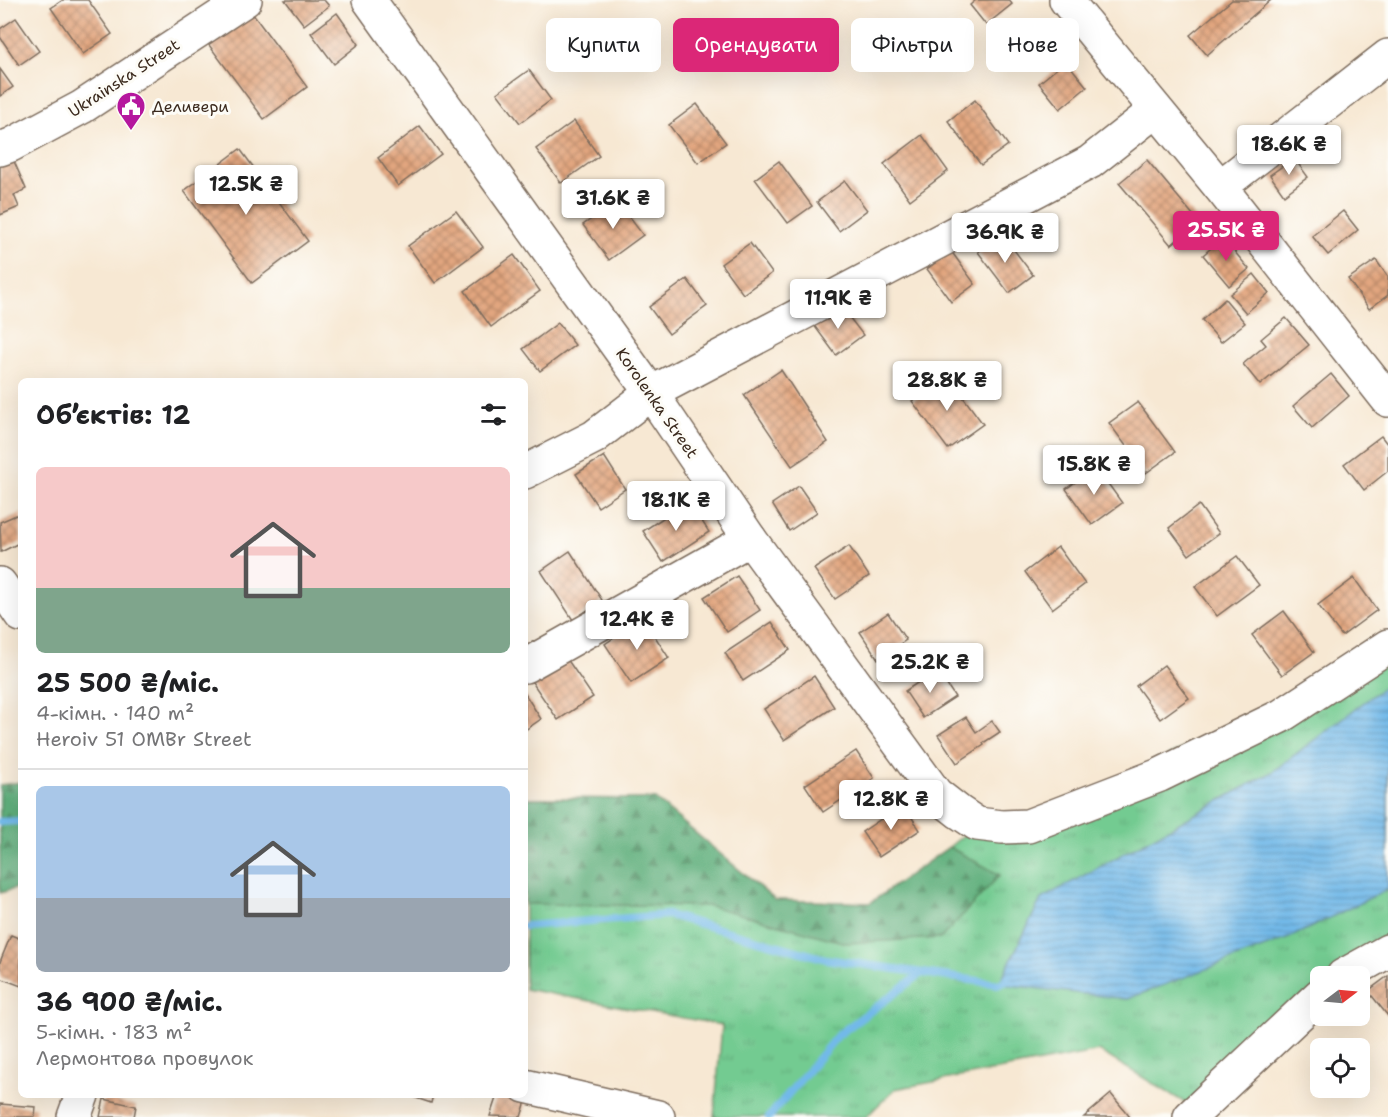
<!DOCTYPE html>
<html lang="uk">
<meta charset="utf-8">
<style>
body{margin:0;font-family:"Shantell Sans",sans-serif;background:#f6f6f6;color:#202124;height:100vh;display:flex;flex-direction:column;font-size:22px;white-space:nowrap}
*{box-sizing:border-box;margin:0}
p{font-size:20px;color:#757577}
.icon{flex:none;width:33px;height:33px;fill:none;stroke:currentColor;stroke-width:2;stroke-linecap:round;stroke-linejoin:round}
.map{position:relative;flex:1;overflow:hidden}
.sheet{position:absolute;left:18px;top:378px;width:510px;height:720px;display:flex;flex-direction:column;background:#fff;border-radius:9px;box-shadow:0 6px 24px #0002}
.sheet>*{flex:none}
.banner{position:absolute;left:546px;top:18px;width:570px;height:54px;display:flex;gap:12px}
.needle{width:39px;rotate:74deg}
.fabs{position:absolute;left:1310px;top:966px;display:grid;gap:12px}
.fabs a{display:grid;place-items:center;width:60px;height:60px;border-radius:9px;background:#fff;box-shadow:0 6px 24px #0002;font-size:30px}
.price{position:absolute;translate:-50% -51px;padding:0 14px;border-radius:6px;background:#fff;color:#222;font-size:20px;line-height:39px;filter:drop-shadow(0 2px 3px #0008)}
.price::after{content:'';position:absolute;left:50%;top:36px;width:18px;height:14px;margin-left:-9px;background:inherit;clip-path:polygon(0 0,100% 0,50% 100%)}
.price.active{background:#db2777;color:#fff}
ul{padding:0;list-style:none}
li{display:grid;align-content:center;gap:12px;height:318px;padding:0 18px}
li+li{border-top:2px solid #e0e0e0}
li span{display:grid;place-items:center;height:186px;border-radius:9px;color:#555}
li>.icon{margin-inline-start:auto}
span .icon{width:108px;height:108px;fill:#fffc;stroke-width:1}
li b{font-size:26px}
h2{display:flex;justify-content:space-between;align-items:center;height:72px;padding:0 18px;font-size:26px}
.tag{padding:0 21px;border-radius:9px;background:#fff;box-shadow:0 6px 24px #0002;font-size:21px;line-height:54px}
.tag.active{background:#db2777;color:#fff}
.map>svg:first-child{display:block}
</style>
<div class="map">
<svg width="1388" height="1117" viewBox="0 0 1388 1117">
<defs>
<pattern id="grass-tufts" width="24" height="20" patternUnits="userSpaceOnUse" patternTransform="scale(1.5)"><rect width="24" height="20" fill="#73cb91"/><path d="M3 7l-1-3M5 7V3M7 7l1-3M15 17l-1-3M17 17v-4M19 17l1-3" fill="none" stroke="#64ae7d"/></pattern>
<pattern id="forest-firs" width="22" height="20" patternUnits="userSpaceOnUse" patternTransform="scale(1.5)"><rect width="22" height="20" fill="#5eaf7b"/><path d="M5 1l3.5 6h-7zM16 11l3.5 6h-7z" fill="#4f8f64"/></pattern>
<pattern id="water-rules" width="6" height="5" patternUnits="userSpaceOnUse" patternTransform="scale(1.5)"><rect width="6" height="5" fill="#72b9e9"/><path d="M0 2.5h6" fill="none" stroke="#5f97bc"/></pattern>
<pattern id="building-cross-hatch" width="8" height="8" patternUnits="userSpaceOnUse" patternTransform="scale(1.5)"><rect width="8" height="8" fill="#e2a67f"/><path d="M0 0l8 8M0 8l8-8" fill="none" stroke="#b88767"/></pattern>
</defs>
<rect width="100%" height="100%" fill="#fdfcf7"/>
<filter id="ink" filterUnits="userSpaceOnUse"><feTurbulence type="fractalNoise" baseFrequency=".0167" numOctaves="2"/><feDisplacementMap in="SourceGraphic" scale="12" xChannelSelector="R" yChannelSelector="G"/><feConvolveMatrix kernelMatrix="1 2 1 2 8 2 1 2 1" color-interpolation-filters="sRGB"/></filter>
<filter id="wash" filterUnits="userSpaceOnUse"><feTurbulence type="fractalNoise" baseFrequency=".008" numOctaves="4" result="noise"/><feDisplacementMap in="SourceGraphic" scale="24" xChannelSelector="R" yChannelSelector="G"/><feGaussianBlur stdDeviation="1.35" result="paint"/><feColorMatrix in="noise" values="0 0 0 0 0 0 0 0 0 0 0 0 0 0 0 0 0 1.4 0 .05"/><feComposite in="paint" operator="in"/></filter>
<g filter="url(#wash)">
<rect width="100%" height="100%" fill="#f7e8d3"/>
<!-- grass -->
<polygon fill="url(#grass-tufts)" stroke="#577a58" stroke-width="1.5" points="1388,646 1388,951 1343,976 1320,976 1320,995 1197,1110 1099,1051 895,1089 866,1117 714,1117 722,1025 525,989 525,798 655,799 775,900 870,903 949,847 977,824 1028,826"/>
<!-- forest -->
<g fill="url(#forest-firs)" stroke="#4c6c4c" stroke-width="1.5">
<polygon points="21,782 21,887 0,893 0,785"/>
<polygon points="525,798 655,799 775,900 870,903 949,847 1000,875 941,938 846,943 710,906 525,904"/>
</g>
<!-- water -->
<polygon fill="url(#water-rules)" stroke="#567284" stroke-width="1.5" points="1388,684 1388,889 1289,938 1127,999 999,984 1041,899 1272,772"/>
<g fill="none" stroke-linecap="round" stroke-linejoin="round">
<!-- stream -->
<g stroke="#72b9e9" stroke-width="8">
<polyline points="0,822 21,821"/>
<polyline points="525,926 668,915 826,959 999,984 1007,981"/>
<polyline points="769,1117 838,1035 922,973"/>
</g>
</g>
<g id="blocks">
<!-- building -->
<g fill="url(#building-cross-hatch)">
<polygon points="63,0 88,0 112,34 83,54 51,8"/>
<polygon points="285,0 324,0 329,6 304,25"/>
<polygon points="976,0 1009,0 1012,4 986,25 970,5"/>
<polygon points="1232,0 1271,0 1207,55 1190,35"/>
<polygon points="249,9 307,87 264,119 206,41"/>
<polygon points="337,13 359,44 334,64 311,33"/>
<polygon points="16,18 39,51 19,65 0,37 0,29"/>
<polygon points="1030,28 1051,53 1032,70 1010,44"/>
<polygon points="1066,61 1087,87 1060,109 1039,83"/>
<polygon points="0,69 13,87 0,96"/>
<polygon points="529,70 551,100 520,123 497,93"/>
<polygon points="975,100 1008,145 981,165 948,121"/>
<polygon points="697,104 726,143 698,163 669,125"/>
<polygon points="574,121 599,156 561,183 536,149"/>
<polygon points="420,126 441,154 398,186 378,158"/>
<polygon points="922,135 948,171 910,200 884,164"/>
<polygon points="240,149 308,241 252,283 184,191"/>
<polygon points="1294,158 1308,177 1284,195 1270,175"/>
<polygon points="13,159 26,189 14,195 19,207 0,215 0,165"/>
<polygon points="1147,160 1199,222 1171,245 1119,183"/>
<polygon points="779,161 812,206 788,223 755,179"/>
<polygon points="845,181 867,210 839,231 817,202"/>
<polygon points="617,201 643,235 609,260 583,225"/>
<polygon points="456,211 483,247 435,283 408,246"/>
<polygon points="1343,211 1358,230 1328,255 1312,236"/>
<polygon points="1002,234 1033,275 1009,293 978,252"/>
<polygon points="1223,238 1249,269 1229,286 1203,255"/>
<polygon points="750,243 772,273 743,294 721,264"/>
<polygon points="951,251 975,284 951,302 927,269"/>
<polygon points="514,255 540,291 491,327 465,291"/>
<polygon points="1376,260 1388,277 1388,295 1369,309 1348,279"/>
<polygon points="1254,274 1269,293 1246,313 1230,294"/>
<polygon points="687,279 707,306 669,334 649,307"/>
<polygon points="1225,299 1245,323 1221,342 1202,320"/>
<polygon points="839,304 863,335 836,355 813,324"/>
<polygon points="1286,318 1309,345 1260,385 1243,364 1266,345 1261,339"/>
<polygon points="558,323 575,345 540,371 523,349"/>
<polygon points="781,370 828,442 792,466 744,395"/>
<polygon points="1331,374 1349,396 1312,428 1293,406"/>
<polygon points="947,375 983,424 948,449 912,401"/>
<polygon points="1138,402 1175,452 1146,473 1109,423"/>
<polygon points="1381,436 1388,445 1388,471 1364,490 1344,464"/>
<polygon points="604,456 625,489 598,507 576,474"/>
<polygon points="1096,467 1122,503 1092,525 1066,489"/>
<polygon points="799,486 817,512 789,531 772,504"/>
<polygon points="689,501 709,532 663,562 643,531"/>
<polygon points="1199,505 1219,533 1189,555 1169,528"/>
<polygon points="21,513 21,542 1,552 0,522"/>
<polygon points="849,546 869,576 835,599 814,569"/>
<polygon points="1058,547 1085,584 1052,609 1025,572"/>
<polygon points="570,551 602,600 573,620 541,571"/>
<polygon points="1237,556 1259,585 1217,616 1195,587"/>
<polygon points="737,576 760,610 727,632 704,597"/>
<polygon points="1354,578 1377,610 1342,636 1318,605"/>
<polygon points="1284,611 1314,652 1282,675 1252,635"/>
<polygon points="888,613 906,640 878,659 860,632"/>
<polygon points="643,618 669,658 631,683 605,644"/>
<polygon points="772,622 790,650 743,681 725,653"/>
<polygon points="565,656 593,697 558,720 530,679"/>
<polygon points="1164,665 1189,698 1160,719 1136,686"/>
<polygon points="937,670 955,697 923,718 905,691"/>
<polygon points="814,676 834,707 784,740 764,709"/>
<polygon points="525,694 541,719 525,730"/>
<polygon points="966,717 976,732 992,721 1000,732 983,743 984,745 957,763 938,735"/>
<polygon points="856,751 874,778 823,812 805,785"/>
<polygon points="903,804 920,830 879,857 862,832"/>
<polygon points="11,935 21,939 21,986 0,978 0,962"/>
<polygon points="1388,976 1388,1016 1368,991"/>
<polygon points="1111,1094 1130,1117 1084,1117"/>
<polygon points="407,1095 433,1095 431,1103"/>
<polygon points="497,1095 519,1095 527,1098 521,1117 490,1116"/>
<polygon points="104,1099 136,1106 134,1117 100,1117"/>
<polygon points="0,1104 36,1107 35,1117 0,1117"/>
</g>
</g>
</g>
<g filter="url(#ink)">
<use href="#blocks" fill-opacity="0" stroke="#7d6c5d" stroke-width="1.5"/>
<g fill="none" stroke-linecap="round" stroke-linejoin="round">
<!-- minor casing -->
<g stroke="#7d6c5d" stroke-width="36">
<g id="minor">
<polyline points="369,0 651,393 750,539 936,794 959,812 977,824 1002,827 1028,826 1160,775 1281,716 1388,646"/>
<polyline points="1066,0 1220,187 1388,400"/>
<polyline points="0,149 11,145 82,107 245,0"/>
<polyline points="1220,187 1388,56"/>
<polyline points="525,472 594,437 651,393 1090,162 1156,110"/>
<polyline points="0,584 21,615"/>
<polyline points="525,666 750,539"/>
<polyline points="1343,976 1388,951"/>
<polyline points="525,1086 658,1117"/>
<polyline points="74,1117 82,1095"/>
<polyline points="1190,1117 1320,995"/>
</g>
</g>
<!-- minor -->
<use href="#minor" stroke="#fff" stroke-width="33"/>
</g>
</g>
<!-- icons -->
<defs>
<g id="civic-pin" transform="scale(1.5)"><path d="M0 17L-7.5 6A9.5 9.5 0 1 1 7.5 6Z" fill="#b5179e" stroke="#fdfcf7"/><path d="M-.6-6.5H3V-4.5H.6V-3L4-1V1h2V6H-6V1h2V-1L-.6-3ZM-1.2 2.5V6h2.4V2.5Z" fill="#fff"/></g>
</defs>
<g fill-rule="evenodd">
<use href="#civic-pin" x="131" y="106"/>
</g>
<g text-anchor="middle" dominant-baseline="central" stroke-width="6" stroke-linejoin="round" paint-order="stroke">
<!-- street labels -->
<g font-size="16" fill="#3b2a1e" stroke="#fdfcf7">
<text transform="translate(124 78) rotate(-33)">Ukrainska Street</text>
<text transform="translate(657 403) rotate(55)">Korolenka Street</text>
</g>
<!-- poi labels -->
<g font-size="16" fill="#3b2a1e" stroke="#fdfcf7" text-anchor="start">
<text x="152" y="106">Деливери</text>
</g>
</g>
</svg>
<div class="fabs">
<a><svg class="needle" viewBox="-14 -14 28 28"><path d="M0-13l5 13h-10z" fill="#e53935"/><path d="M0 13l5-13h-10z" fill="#757577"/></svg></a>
<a><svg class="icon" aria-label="locate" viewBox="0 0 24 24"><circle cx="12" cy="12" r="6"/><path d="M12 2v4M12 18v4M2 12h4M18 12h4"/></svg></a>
</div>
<b class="price" style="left:1289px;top:176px">18.6K ₴</b>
<b class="price" style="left:246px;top:216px">12.5K ₴</b>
<b class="price" style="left:613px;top:230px">31.6K ₴</b>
<b class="price active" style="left:1226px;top:262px">25.5K ₴</b>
<b class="price" style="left:1005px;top:264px">36.9K ₴</b>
<b class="price" style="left:838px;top:330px">11.9K ₴</b>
<b class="price" style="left:947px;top:412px">28.8K ₴</b>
<b class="price" style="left:1094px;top:496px">15.8K ₴</b>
<b class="price" style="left:676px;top:532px">18.1K ₴</b>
<b class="price" style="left:637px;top:651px">12.4K ₴</b>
<b class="price" style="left:930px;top:694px">25.2K ₴</b>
<b class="price" style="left:891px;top:831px">12.8K ₴</b>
<div class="banner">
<a class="tag">Купити</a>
<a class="tag active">Орендувати</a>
<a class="tag">Фільтри</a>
<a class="tag">Нове</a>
</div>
<section class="sheet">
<h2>Об’єктів: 12<svg class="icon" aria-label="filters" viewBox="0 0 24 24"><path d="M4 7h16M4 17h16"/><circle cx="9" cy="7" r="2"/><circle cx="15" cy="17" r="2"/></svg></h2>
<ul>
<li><span style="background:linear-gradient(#f6c9c9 65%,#7fa58c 0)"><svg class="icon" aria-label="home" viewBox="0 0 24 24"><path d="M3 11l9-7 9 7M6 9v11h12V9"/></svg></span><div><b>25 500 ₴/міс.</b><p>4-кімн. · 140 m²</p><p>Heroiv 51 OMBr Street</p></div></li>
<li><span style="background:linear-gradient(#a9c7e8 60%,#9aa5b1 0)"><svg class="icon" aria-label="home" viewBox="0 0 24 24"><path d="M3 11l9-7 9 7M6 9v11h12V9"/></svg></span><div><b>36 900 ₴/міс.</b><p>5-кімн. · 183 m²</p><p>Лермонтова провулок</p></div></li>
</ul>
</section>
</div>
